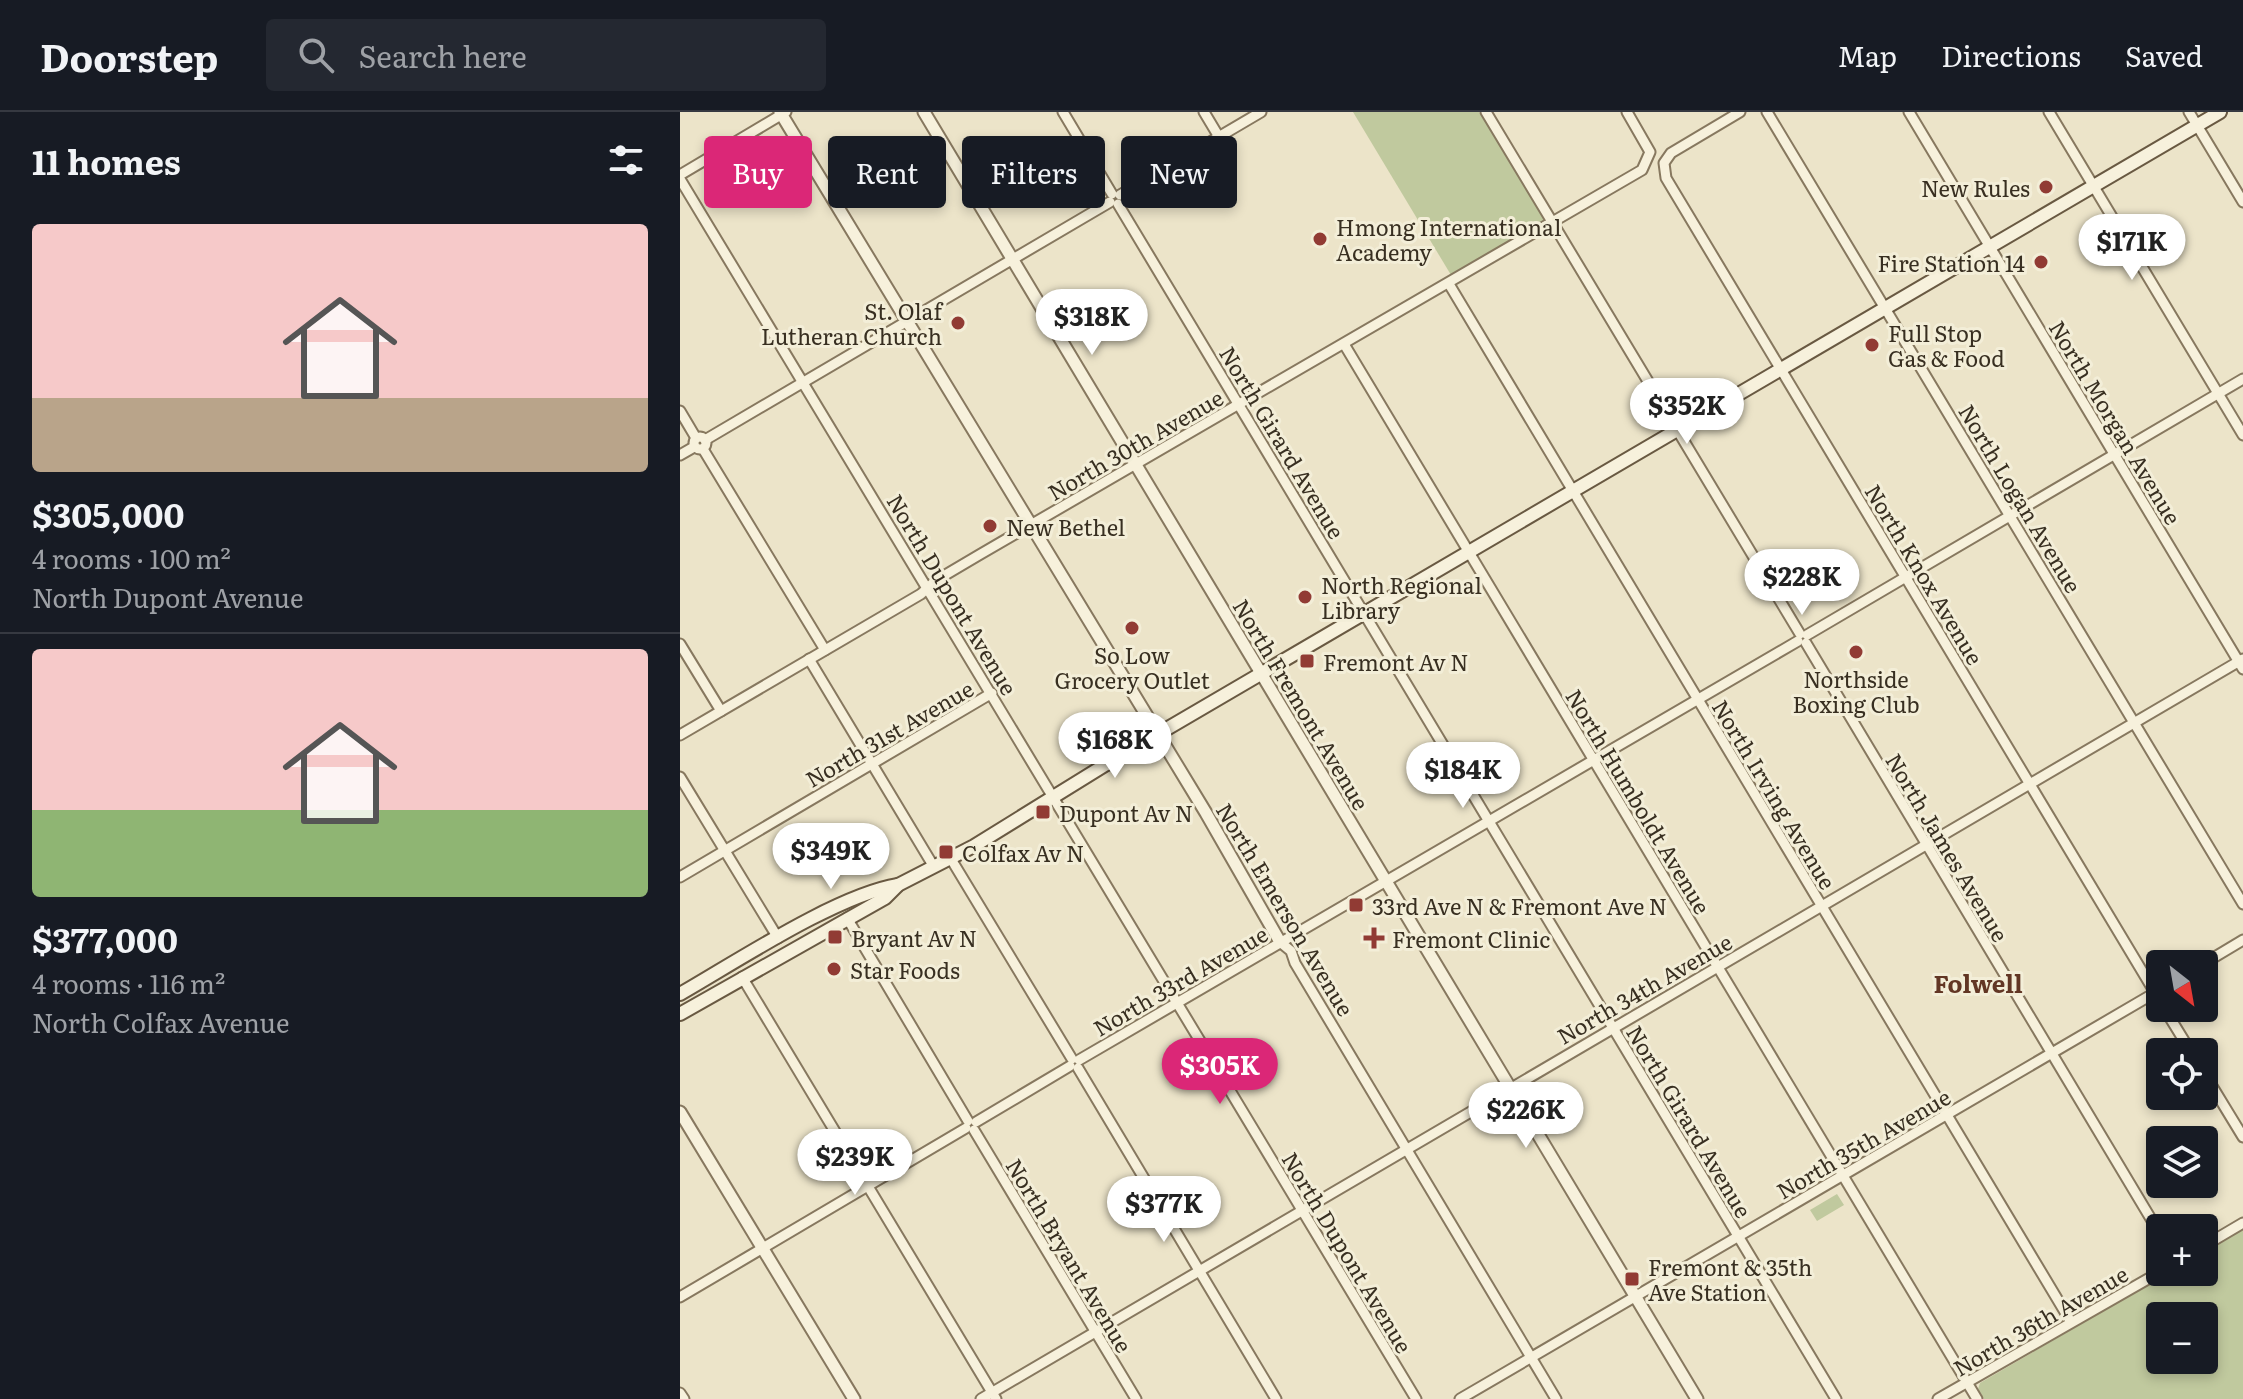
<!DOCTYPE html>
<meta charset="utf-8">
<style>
body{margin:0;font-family:Literata,serif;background:#242831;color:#f1f3f6;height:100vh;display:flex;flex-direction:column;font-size:30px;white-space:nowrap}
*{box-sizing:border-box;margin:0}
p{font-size:26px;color:#9ea1a6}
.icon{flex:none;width:44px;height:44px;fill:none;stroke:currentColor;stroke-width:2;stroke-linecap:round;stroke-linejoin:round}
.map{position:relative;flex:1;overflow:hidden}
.details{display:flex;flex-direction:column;background:#171b24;width:680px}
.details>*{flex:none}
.top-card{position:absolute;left:24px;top:24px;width:760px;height:72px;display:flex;gap:16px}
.needle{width:52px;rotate:149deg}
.fabs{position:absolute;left:1466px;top:838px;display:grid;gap:16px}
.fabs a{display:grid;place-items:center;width:72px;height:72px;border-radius:8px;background:#171b24;box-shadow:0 4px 12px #0003;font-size:40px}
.price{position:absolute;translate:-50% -68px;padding:0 18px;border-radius:28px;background:#fff;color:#222;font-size:26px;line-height:52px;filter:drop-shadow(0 2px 4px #0008)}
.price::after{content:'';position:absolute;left:50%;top:48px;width:24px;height:18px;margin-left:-12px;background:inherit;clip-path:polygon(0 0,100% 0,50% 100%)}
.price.active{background:#db2777;color:#fff}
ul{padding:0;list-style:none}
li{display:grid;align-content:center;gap:16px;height:424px;padding:0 32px}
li+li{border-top:2px solid #363941}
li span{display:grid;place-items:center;height:248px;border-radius:8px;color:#555}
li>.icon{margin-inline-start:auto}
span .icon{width:144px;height:144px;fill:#fffc;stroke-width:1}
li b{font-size:34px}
h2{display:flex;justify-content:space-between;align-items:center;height:96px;padding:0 32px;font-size:34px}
.pill{padding:0 28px;border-radius:8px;background:#171b24;box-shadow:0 4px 12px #0003;font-size:28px;line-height:72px}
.pill.active{background:#db2777;color:#fff}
header{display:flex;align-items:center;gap:48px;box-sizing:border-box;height:112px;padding:0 40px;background:#171b24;border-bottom:2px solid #363941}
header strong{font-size:38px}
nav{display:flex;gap:44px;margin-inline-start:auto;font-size:28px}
.search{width:560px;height:72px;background:#242831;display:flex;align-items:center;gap:20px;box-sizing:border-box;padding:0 28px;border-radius:8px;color:#9ea1a6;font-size:30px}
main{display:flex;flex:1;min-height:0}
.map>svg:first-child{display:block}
</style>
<header>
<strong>Doorstep</strong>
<div class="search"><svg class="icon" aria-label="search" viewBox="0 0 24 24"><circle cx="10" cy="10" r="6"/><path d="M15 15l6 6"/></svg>Search here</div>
<nav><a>Map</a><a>Directions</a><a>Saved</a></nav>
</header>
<main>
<section class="details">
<h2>11 homes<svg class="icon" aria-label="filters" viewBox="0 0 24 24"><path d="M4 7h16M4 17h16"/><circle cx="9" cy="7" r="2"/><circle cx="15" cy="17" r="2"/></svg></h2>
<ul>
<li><span style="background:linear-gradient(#f6c9c9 70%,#b9a48a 0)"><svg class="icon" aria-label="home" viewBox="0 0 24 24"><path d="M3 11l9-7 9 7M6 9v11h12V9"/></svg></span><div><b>$305,000</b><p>4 rooms · 100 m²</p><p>North Dupont Avenue</p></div></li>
<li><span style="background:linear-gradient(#f6c9c9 65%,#8fb573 0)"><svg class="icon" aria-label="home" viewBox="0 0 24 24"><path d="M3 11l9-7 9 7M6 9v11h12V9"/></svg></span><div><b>$377,000</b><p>4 rooms · 116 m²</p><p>North Colfax Avenue</p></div></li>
</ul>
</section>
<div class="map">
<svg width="1563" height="1287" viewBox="0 0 1563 1287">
<rect width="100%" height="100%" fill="#ece4c9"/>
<!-- green -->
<g fill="#c0c99e" fill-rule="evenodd">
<polygon points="673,0 799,0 864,102 863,109 771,163"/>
<polygon points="1157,1082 1164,1093 1137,1109 1130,1098"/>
<path d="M1563,1117V1287H1304L1298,1277L1300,1271L1490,1160H1524V1140ZM1524,1204V1248H1480V1204Z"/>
</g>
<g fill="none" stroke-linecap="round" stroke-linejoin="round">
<!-- minor casing -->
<g stroke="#87785f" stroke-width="13">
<g id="minor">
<polyline points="383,0 432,82"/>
<polyline points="524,0 539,25"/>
<polyline points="806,0 1120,522"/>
<polyline points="1060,0 991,41 984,51 986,66 1480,889"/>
<polyline points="1087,0 1563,792"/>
<polyline points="1229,0 1563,557"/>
<polyline points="1369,0 1563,323"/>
<polyline points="1509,0 1563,90"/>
<polyline points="0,63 106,0"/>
<polyline points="0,67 736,1287"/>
<polyline points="440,83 581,0"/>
<polyline points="438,92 1156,1287"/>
<polyline points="769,172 1391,1210"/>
<polyline points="664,232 1297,1287"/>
<polyline points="0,299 16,326"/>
<circle cx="20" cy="331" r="6"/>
<polyline points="25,328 430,90"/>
<polyline points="23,337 145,538"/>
<polyline points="0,343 14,335"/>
<polyline points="1127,523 1563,267"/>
<polyline points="1126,531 1480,1122"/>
<polyline points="0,532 41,599"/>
<polyline points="129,547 254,755"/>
<polyline points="0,623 241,482 255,469 299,443 962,58 970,40 947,0"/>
<polyline points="0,665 98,826"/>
<polyline points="271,747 392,947"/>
<polyline points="0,765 312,581"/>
<polyline points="167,806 288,1009"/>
<polyline points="600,830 611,839 615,851 876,1287"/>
<polyline points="1523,852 1563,828"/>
<polyline points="62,865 316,1287"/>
<polyline points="1484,896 1511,940"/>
<polyline points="399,948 1118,529"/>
<polyline points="398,956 596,1287"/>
<polyline points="1524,961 1563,1025"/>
<polyline points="296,1010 390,954"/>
<polyline points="294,1018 456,1287"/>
<polyline points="1524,1134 1563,1111"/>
<polyline points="0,1185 286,1016"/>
<polyline points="0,1281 4,1287"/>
<polyline points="301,1287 1563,547"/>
<polyline points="780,1287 1478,879"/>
<polyline points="1258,1287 1480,1160"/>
</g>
</g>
<!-- tertiary casing -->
<g stroke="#87785f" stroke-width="15">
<g id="tertiary">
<polyline points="100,0 526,701 600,830"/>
<polyline points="244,0 1017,1287"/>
<polyline points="0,1000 174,1287"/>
</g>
</g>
<!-- secondary casing -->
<g stroke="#695942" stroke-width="16">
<g id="secondary">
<path d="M0,882C56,850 157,783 218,773"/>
<polyline points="0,902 205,786 218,773 294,734 425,653 1540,0"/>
</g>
</g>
<!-- minor -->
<use href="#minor" stroke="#f7f1dc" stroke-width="9"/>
<!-- tertiary -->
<use href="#tertiary" stroke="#f7f1dc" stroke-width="11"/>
<!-- secondary -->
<use href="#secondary" stroke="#f7f1dc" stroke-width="12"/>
</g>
<!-- markers -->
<g fill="#913b34" stroke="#f3eed8" stroke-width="3">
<circle cx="1366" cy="75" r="8"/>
<circle cx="640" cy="127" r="8"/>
<circle cx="1361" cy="150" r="8"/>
<circle cx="278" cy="211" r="8"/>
<circle cx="1192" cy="233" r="8"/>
<circle cx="310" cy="414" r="8"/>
<circle cx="625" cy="485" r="8"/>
<circle cx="452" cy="516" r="8"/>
<circle cx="1176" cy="540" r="8"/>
<rect x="619" y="541" width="16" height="16" rx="4"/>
<rect x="355" y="692" width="16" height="16" rx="4"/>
<rect x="258" y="732" width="16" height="16" rx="4"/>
<rect x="668" y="785" width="16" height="16" rx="4"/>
<rect x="147" y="817" width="16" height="16" rx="4"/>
<path d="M690 814h8v8h8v8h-8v8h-8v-8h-8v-8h8z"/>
<circle cx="154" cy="857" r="8"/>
<rect x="944" y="1159" width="16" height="16" rx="4"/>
</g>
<g text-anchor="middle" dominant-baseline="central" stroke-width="6" stroke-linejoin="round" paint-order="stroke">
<!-- poi labels -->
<g font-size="22" fill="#382f21" stroke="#f3eed8" text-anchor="start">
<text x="1350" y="75" text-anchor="end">New Rules</text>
<text x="656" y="114">Hmong International<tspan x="656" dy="25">Academy</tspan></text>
<text x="1345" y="150" text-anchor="end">Fire Station 14</text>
<text x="262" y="198" text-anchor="end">St. Olaf<tspan x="262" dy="25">Lutheran Church</tspan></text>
<text x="1208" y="220">Full Stop<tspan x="1208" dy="25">Gas &amp; Food</tspan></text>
<text x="326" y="414">New Bethel</text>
<text x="641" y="472">North Regional<tspan x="641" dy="25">Library</tspan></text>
<text x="452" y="542" text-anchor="middle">So Low<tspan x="452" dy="25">Grocery Outlet</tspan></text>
<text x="643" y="549">Fremont Av N</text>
<text x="1176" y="566" text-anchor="middle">Northside<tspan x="1176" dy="25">Boxing Club</tspan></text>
<text x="379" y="700">Dupont Av N</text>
<text x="282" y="740">Colfax Av N</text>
<text x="692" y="793">33rd Ave N &amp; Fremont Ave N</text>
<text x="171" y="825">Bryant Av N</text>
<text x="712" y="826">Fremont Clinic</text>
<text x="170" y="857">Star Foods</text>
<text x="968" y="1154">Fremont &amp; 35th<tspan x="968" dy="25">Ave Station</tspan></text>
</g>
<!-- street labels -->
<g font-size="22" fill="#382f21" stroke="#f3eed8">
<text transform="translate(1436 310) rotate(59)">North Morgan Avenue</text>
<text transform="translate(603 330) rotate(59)">North Girard Avenue</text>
<text transform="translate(455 332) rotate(-30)">North 30th Avenue</text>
<text transform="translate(1341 386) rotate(59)">North Logan Avenue</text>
<text transform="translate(1245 462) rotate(59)">North Knox Avenue</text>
<text transform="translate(273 482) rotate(59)">North Dupont Avenue</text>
<text transform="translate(622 592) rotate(59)">North Fremont Avenue</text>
<text transform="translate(209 621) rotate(-30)">North 31st Avenue</text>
<text transform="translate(1095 682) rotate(59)">North Irving Avenue</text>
<text transform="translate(959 689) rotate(59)">North Humboldt Avenue</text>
<text transform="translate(1268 735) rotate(59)">North James Avenue</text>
<text transform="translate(606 797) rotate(59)">North Emerson Avenue</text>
<text transform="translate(500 868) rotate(-30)">North 33rd Avenue</text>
<text transform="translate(964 876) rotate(-30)">North 34th Avenue</text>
<text transform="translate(1010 1009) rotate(59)">North Girard Avenue</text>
<text transform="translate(1183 1031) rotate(-30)">North 35th Avenue</text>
<text transform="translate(668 1140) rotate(59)">North Dupont Avenue</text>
<text transform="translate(390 1143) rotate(59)">North Bryant Avenue</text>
<text transform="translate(1360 1208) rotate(-30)">North 36th Avenue</text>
</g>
<!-- neighbourhood labels -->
<g font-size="24" font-weight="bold" fill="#623624" stroke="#f3eed8">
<text x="1298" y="870">Folwell</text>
</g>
</g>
</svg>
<div class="fabs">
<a><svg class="needle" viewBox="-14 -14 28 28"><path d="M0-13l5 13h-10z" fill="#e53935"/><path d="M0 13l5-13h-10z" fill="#9ea1a6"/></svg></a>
<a><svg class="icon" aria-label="locate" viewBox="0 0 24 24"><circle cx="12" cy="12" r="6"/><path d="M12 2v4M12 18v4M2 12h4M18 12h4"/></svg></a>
<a><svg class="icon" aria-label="layers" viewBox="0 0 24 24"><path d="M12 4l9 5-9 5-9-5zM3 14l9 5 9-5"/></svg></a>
<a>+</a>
<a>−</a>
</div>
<b class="price" style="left:1452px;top:170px">$171K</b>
<b class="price" style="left:412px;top:245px">$318K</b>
<b class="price" style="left:1007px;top:334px">$352K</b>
<b class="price" style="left:1122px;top:505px">$228K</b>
<b class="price" style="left:435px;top:668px">$168K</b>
<b class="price" style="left:783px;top:698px">$184K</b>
<b class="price" style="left:151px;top:779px">$349K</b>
<b class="price active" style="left:540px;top:994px">$305K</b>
<b class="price" style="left:846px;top:1038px">$226K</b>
<b class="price" style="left:175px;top:1085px">$239K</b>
<b class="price" style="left:484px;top:1132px">$377K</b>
<div class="top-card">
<a class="pill active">Buy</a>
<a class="pill">Rent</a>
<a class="pill">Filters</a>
<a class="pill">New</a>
</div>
</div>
</main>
